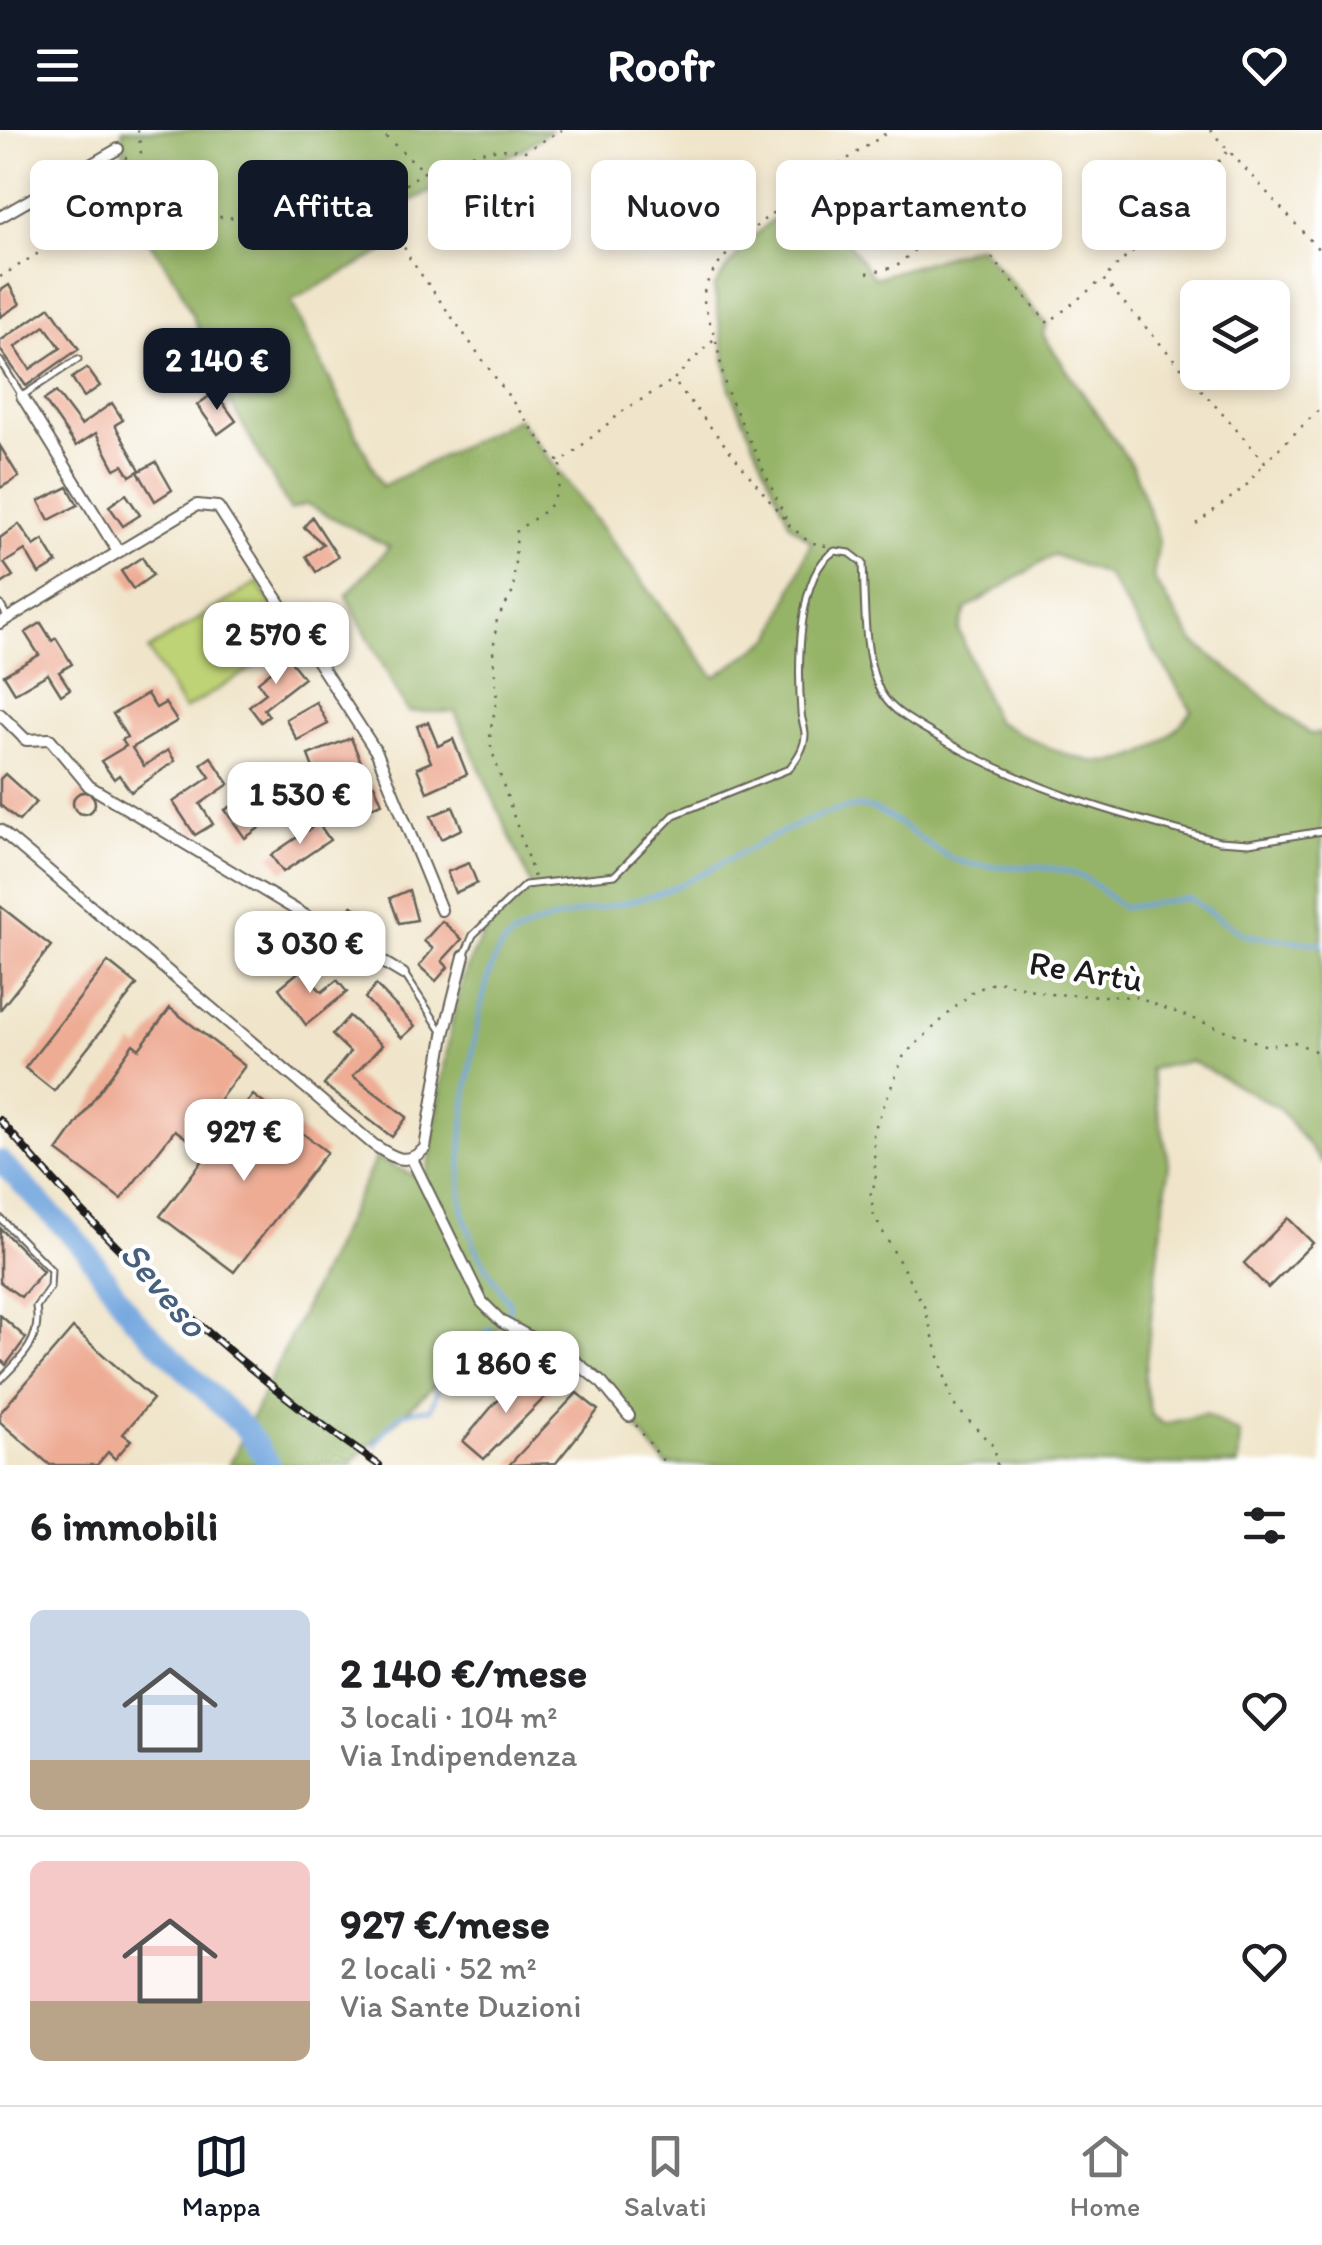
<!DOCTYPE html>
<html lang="it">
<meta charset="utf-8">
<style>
body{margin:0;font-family:Itim,sans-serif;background:#f2f2f2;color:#202124;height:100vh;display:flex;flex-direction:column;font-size:38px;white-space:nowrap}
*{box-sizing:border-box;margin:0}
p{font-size:32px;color:#757577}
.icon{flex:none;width:55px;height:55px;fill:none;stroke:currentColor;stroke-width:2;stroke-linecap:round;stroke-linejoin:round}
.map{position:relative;height:1335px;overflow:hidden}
.drawer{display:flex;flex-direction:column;background:#fff;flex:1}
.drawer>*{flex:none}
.banner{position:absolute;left:30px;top:30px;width:1262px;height:90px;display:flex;gap:20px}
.controls{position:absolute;left:1180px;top:150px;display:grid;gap:20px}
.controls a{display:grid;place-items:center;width:110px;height:110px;border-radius:15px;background:#fff;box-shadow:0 5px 15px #0003;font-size:50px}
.price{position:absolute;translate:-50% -85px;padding:0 22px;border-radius:20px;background:#fff;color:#222;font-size:32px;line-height:65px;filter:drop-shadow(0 2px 5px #0008)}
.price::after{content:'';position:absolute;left:50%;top:60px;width:30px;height:22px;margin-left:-15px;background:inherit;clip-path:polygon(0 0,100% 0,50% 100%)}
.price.active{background:#111827;color:#fff}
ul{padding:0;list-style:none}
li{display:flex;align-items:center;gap:30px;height:250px;padding:0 30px}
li+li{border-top:2px solid #e0e0e0}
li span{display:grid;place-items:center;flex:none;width:280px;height:200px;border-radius:15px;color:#555}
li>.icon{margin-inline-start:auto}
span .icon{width:120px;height:120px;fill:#fffc;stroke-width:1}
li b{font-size:42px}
h2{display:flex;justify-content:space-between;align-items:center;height:120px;padding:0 30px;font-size:42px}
.chip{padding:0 35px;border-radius:15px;background:#fff;box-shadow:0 5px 15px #0003;font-size:35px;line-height:90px}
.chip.active{background:#111827;color:#fff}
header{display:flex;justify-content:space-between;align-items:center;height:130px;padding:0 30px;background:#111827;color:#fff;font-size:45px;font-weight:800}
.menu{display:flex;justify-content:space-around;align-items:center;height:140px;border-top:2px solid #e0e0e0;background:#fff;font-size:28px;color:#757577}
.menu a{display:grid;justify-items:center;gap:5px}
.menu .active{color:#111827}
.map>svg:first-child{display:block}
</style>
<header><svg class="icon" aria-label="menu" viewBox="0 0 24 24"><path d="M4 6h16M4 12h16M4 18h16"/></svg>Roofr<svg class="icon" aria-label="heart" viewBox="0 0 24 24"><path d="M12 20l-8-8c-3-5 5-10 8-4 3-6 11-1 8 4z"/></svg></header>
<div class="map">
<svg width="1322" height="1335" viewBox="0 0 1322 1335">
<rect width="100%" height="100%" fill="#fff"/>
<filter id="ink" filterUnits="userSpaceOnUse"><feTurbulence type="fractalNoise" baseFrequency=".01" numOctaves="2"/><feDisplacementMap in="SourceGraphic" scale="20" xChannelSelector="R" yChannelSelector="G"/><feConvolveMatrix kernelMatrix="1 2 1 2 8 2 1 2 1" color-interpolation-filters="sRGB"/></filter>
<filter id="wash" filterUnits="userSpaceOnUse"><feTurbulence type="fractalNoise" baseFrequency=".0048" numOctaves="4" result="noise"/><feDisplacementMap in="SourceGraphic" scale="40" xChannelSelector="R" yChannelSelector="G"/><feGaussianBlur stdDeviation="2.25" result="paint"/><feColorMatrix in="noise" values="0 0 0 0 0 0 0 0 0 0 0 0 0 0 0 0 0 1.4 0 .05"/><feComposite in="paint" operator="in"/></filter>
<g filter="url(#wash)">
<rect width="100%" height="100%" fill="#f0e5ca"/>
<!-- green -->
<polygon fill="#bed276" stroke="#6d7749" stroke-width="2.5" points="258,452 295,512 184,580 148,520"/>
<!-- forest -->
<path fill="#96b467" stroke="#596842" stroke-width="2.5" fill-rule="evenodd" d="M122,0H551L520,21L408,72L398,91L401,112L291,171L382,356L518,288L715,547L773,507L811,411L790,394L730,259L714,158C739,116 771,89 809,60L874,148L979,116L1047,194L1043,205L1133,337L1159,410L1153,448L1194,512L1310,604H1322V1033L1279,978L1191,931L1150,939L1169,1033L1144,1250L1151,1285L1164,1294L1205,1284L1240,1304L1238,1335H666L602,1253L503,1193L351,1332L353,1335H229L376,1028L424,1050C446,974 441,876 482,807C493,787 514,772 533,759L455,582H408L346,466L389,417L306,374L290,380L228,268L178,153L128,80ZM1054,425L1107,445L1192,581C1126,662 1075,632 995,591L959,500L966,479Z"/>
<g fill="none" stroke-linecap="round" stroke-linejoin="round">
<!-- stream -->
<g stroke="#71a5de" stroke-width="4">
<path d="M508,1182L510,1173C490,1146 470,1112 463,1079C454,1038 476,843 504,814C532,786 616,777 654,765C707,748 810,675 863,677C889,679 926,718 953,729C993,745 1040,728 1080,746C1095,752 1109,768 1122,778L1188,768L1244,805L1322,814"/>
<path d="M375,1316C391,1289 399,1279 431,1279L440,1252L491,1198"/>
</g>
<!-- river -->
<polyline stroke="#71a5de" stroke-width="22" points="0,1031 85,1119 133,1188 246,1300 270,1335"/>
</g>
<g id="blocks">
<!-- building -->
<g fill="#eeac94" fill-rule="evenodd">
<polygon points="100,39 108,51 50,92 38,75"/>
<polygon points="9,155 20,174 0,187 0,161"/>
<path d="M50,177L79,219L26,256L0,219V211ZM45,196L61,218L30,239L15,217Z"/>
<polygon points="87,238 100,256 84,267 72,248"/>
<polygon points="56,262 81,295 112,273 123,290 115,295 140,340 130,346 123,335 115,339 96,303 76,316 44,270"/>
<polygon points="215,262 236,291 218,304 197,275"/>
<polygon points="0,316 19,347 0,358"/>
<polygon points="156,332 172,360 155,371 138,342"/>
<polygon points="68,357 78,375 49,390 39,371"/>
<polygon points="126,364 140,385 123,396 109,376"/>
<polygon points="312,387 338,427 316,442 306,426 323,414 304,397"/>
<polygon points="19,394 34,416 43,410 57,433 39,444 25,420 4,433 13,446 0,455 0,408"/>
<polygon points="142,427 153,445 133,459 121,441"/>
<polygon points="41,493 52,511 56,508 72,534 59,542 70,559 61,565 48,544 15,563 4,545 39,525 25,503"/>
<polygon points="288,528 304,548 264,579 269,586 261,592 249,576 266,563 258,552"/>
<polygon points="147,564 156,578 165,573 177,591 132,618 144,636 168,620 175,631 131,662 119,645 114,649 101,631 126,616 122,610 127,607 113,584"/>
<polygon points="316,572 328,594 297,610 286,589"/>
<polygon points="428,592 438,616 453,609 467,644 427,662 417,638 431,632 417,596"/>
<polygon points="351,608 363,637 319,654 308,625"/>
<polygon points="211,627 229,654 200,674 213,694 195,705 173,672 210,647 201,634"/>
<polygon points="5,644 36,672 19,691 0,675 0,649"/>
<polygon points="374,654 382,673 354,683 347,665"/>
<circle cx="84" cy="673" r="11"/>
<polygon points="235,674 244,688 252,682 262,696 245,708 225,680"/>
<polygon points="453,677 462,699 441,709 431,686"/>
<polygon points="318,693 330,710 283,742 271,725"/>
<polygon points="469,733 477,753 455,763 447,742"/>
<polygon points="409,760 417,790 399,793 390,768"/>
<polygon points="0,776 51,816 0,880"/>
<polygon points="352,776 369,786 358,804 341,795"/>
<polygon points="281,787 299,798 288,815 270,803"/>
<polygon points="442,791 462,809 442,831 448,837 436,851 419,836 433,819 424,811"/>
<polygon points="108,832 137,855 54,961 25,938"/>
<polygon points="301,840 322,862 337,850 347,862 306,895 279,858"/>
<polygon points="376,855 415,896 402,908 365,868"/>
<polygon points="170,878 245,936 189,1010 175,1000 121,1069 57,1021 133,914 139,919"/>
<polygon points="349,886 382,915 353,946 407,987 392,1007 324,955 350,922 332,905"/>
<polygon points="253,965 327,1022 234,1142 160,1086"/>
<polygon points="1288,1088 1313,1113 1268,1158 1244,1133"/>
<polygon points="0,1098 43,1141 21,1167 0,1152"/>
<polygon points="0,1185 26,1208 6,1235 0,1229"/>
<polygon points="73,1198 153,1269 123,1304 131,1310 115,1329 108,1322 97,1335 50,1335 0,1292 0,1283"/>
<polygon points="531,1244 551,1261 484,1329 463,1311 495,1273"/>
<polygon points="577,1263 598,1280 556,1333 509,1335"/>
</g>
</g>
</g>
<g filter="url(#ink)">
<use href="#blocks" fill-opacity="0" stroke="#666259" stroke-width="2.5"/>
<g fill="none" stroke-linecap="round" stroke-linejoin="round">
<!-- lane casing -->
<g stroke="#666259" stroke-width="9">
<g id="lane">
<polyline points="0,231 22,266 78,229"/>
<polyline points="0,474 8,488"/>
<path d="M464,826L473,805L525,755L615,745L674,685L789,639C797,628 805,618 805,604C805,597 801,589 801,582C798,541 796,443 835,421L850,423L863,433C865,471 863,518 877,554C886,579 912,591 933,604C1026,659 1115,684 1219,711L1249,713L1322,701"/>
<polyline points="405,845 443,903"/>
<path d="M0,1088L51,1140L50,1157L36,1177C42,1210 22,1228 0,1250"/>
</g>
</g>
<!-- street casing -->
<g stroke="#666259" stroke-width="14">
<g id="street">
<polyline points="0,87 118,19"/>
<polyline points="22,266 117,420"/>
<polyline points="0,493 197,375 218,377 377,623 441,780"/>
<polyline points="0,584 26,610 50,609 89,656 403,844"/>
<path d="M0,700L374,1015C394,1028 407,1037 425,1018L444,905L464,826"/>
<polyline points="412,1029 482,1172 502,1192 576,1232 602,1253 629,1286"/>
</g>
</g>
<!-- path -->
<g stroke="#666259" stroke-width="2.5" stroke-dasharray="2.5 8" stroke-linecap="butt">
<polyline points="138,0 144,46"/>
<polyline points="378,0 422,39"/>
<polyline points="1210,0 1322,123"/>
<polyline points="1227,22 1168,88 1103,149 1265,332 1322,277"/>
<polyline points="125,27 144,48 199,86 260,89 376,76 385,79 410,129 554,329 562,332 623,281 673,250"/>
<path d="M385,78C405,39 484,12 525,21L562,0"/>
<polyline points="867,143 896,137 930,106 961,102 982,116 1048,193 1102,150"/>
<polyline points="0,147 74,101 143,49"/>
<polyline points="716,211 726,259 786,389"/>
<polyline points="1196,394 1245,357 1264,333"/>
<path d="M826,416L809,412L789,395L673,250L715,208C712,195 702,175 704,163C712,113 847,30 891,0"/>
<path d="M534,747L491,618L490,602L497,570L493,521L497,489L513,462L517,400C549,379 560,374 561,333"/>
<polyline points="636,1295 666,1335"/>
<polyline points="997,1335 995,1318 953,1274 924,1176 874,1086 870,1057 876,1055 873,1003 904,925 972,862 998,851 1049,864 1135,867 1267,916 1294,912 1322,924"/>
</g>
<!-- lane -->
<use href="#lane" stroke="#fff" stroke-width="5"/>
<!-- street -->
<use href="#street" stroke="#fff" stroke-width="10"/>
<!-- rail casing -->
<g stroke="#1c1c1c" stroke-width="8">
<path id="rail" d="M0,990C111,1121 237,1238 379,1335"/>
</g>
<!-- rail -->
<use href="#rail" stroke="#fff" stroke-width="4" stroke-dasharray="11" stroke-linecap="butt"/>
</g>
</g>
<g text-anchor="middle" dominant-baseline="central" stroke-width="8" stroke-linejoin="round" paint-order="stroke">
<!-- street labels -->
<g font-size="35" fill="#1c1c1c" stroke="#fff">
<text transform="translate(1086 841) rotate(9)">Re Artù</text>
</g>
<!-- water labels -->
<g font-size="38" font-style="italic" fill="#46607d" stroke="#fff">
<text transform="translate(164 1159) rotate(50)">Seveso</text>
</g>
</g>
</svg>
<div class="controls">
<a><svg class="icon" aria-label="layers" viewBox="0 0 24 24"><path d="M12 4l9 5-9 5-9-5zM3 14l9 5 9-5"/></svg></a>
</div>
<b class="price active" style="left:217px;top:283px">2 140 €</b>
<b class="price" style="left:276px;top:557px">2 570 €</b>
<b class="price" style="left:300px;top:717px">1 530 €</b>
<b class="price" style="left:310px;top:866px">3 030 €</b>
<b class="price" style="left:244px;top:1054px">927 €</b>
<b class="price" style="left:506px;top:1286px">1 860 €</b>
<div class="banner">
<a class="chip">Compra</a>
<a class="chip active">Affitta</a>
<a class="chip">Filtri</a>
<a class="chip">Nuovo</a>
<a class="chip">Appartamento</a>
<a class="chip">Casa</a>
</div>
</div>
<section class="drawer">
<h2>6 immobili<svg class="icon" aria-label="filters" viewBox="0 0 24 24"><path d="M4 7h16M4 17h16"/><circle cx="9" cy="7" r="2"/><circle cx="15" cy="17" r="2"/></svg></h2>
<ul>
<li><span style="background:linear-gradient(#c9d6e8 75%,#b9a48a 0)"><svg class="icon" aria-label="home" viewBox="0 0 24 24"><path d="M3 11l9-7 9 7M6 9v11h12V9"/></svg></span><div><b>2 140 €/mese</b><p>3 locali · 104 m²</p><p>Via Indipendenza</p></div><svg class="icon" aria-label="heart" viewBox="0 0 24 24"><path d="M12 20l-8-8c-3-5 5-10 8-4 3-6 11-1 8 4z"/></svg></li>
<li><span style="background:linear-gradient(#f6c9c9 70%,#b9a48a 0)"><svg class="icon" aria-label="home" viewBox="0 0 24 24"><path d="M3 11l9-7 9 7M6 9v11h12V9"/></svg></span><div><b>927 €/mese</b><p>2 locali · 52 m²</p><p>Via Sante Duzioni</p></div><svg class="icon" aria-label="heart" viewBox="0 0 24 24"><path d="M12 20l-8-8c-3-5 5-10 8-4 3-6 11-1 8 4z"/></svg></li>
</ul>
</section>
<nav class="menu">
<a class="active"><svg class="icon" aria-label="map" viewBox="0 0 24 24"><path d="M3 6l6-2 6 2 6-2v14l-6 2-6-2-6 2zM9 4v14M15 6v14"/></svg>Mappa</a>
<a><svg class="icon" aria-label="saved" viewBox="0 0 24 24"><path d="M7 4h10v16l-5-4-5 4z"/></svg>Salvati</a>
<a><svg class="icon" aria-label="home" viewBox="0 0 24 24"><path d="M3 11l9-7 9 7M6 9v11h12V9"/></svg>Home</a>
</nav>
